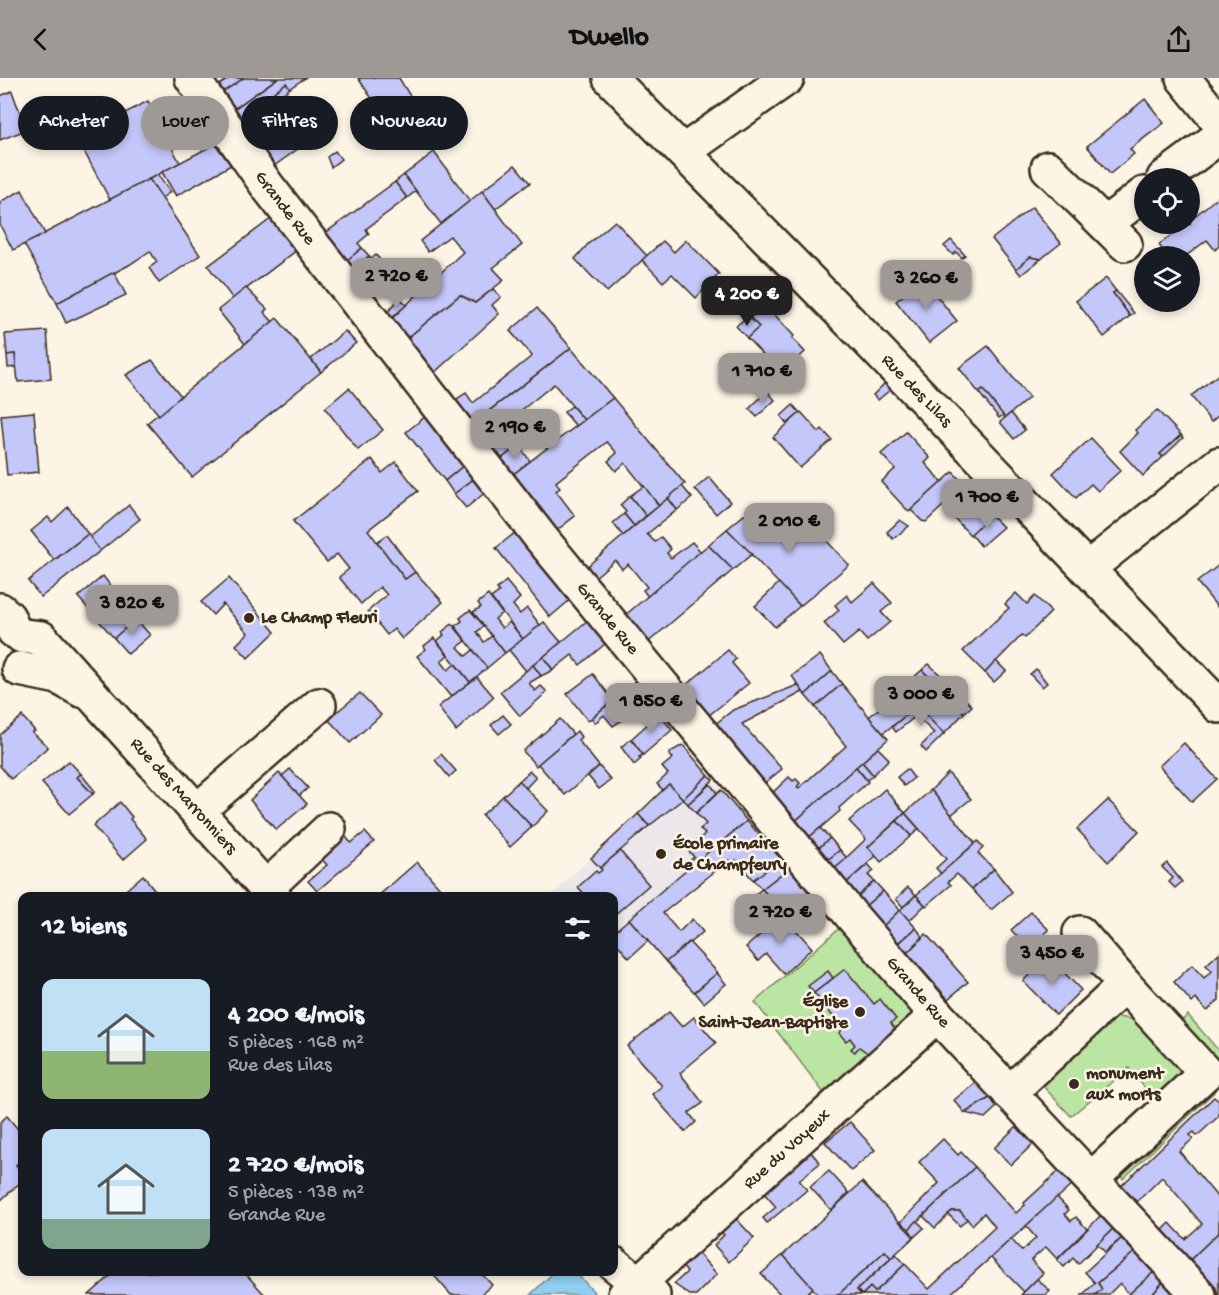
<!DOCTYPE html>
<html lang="fr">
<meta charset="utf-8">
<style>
body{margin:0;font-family:"Gochi Hand",sans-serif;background:#20242c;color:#f1f3f6;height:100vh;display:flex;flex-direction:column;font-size:22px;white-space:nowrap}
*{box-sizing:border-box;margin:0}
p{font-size:20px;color:#9ea1a6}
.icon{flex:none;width:33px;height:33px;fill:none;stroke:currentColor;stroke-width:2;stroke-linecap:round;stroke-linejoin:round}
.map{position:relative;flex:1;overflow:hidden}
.details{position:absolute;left:18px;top:814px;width:600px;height:384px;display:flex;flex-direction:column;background:#171b24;border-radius:12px;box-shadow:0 3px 9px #0003}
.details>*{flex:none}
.hud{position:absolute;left:18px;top:18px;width:600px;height:54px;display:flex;gap:12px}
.tools{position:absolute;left:1134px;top:90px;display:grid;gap:12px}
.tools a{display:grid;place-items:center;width:66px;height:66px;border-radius:50%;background:#171b24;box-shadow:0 3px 9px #0003;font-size:30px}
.price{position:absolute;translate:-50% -51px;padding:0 14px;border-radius:12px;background:#9f9995;color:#111;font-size:20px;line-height:39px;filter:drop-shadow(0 2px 3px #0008)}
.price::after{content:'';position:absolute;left:50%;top:36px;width:18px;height:14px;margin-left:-9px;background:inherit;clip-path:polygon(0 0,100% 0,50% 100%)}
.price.active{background:#222;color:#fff}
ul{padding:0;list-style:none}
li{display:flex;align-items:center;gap:18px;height:150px;padding:0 24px}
li span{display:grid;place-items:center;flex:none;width:168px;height:120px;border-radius:12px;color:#555}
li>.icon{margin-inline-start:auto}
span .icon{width:72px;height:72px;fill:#fffc;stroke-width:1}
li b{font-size:26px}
h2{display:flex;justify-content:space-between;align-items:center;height:72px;padding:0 24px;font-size:26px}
.pill{padding:0 21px;border-radius:27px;background:#171b24;box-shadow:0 3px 9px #0003;font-size:21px;line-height:54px}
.pill.active{background:#9f9995;color:#111}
header{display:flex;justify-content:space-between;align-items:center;height:78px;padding:0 24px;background:#9f9995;color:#111;font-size:27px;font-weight:700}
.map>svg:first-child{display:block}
</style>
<header><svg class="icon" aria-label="back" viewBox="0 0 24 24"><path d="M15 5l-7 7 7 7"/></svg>Dwello<svg class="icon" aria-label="share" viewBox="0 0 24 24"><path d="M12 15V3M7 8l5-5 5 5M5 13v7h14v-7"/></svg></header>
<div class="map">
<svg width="1219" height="1217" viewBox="0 0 1219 1217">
<rect width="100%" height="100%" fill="#fcf5e5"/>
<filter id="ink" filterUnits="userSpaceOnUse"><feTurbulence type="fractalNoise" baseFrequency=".0167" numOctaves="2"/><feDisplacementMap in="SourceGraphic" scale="12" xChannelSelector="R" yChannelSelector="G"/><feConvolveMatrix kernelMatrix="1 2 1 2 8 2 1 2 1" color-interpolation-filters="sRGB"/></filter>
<g filter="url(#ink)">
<!-- built -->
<polygon fill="#ebe7eb" points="708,697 747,743 681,796 614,854 614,819 552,819 551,817 591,780 601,790 683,721"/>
<!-- green -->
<g fill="#bbe5a2" stroke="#7b8860" stroke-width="1.5">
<polygon points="845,845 927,934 829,1022 755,924"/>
<polygon points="1188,937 1219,973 1219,1003 1214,1014 1123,1101 1099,1072 1156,1024 1129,990 1071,1038 1040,1005 1115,939 1144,942 1161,961"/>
</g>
<!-- water -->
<polygon fill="#91cff1" stroke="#6f8d9d" stroke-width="1.5" points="554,1194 575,1194 594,1214 591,1217 530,1217"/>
<!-- building -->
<g fill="#c3c7f9" stroke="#3b2a1e" stroke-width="1.5">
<polygon points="230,0 244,0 223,14 218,8"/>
<polygon points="244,0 276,0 276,1 234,31 223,14"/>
<polygon points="278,0 305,0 290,10 286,5 274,14 306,65 274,88 234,31"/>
<polygon points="358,0 399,0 415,26 389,46"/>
<polygon points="286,5 290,10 277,20 274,14"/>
<polygon points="12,13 26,52 0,62 0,18"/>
<polygon points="1145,21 1164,45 1130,71 1134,76 1110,96 1087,68"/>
<polygon points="148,23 180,85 110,122 77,60"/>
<polygon points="215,66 231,87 176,118 162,94"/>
<polygon points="335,73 341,81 331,89 327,79"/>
<polygon points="434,74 470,123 441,146 404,97"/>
<polygon points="515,87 530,105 495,131 482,113"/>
<polygon points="158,97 170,114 162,120 149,101"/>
<polygon points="404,97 416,113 407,120 395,104"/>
<polygon points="149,101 200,177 159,205 149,190 157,184 150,173 129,187 57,225 24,166"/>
<polygon points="395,104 407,120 366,151 369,156 358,165 362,170 345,184 324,156"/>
<polygon points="22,112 45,156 13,172 0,147 0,124"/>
<polygon points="482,113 522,167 493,190 504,202 475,225 460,217 405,262 390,242 463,174 450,158 428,174 420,163"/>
<polygon points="1219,118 1219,168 1215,172 1207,162 1186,178 1167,178 1159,167 1185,146 1190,146 1190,142"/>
<polygon points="1032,129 1061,165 1041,181 1030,179 1016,191 992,161"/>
<polygon points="272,140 297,172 233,221 208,188"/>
<polygon points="615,143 647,178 607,214 575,181 588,166"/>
<polygon points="686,162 719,196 696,220 672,196 663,204 642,182 663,163 674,174"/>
<polygon points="951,162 965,177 962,180 956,174 953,177 944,168"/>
<polygon points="362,170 369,178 352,192 345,184"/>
<polygon points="376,177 386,189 363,207 352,192 369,178 371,181"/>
<polygon points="1030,179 1041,181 1021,197 1016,191"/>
<polygon points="384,190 387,193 383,199 389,206 372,218 363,207"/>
<polygon points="114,194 126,217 66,245 57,225"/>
<polygon points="1106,200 1116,213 1113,215 1130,238 1104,259 1076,223"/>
<polygon points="923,201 957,243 929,265 896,223"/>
<polygon points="246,210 267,231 264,234 273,244 245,266 218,232"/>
<polygon points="493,211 501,219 492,227 499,236 433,296 405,262 460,217 475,225"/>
<polygon points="1116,213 1134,235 1130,238 1113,215"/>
<polygon points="400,220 406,227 390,242 386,236"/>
<polygon points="765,226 794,258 792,260 805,274 781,296 747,260 759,249 750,240"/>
<polygon points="537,230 571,270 472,346 454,323 466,315 473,325 532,278 510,253"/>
<polygon points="748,238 759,249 747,260 736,248"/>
<polygon points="277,240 321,294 192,399 147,345"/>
<polygon points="47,253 51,301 18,304 15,276 7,277 5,256"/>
<polygon points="345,253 356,265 321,294 311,281"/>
<polygon points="988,268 1029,320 1005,340 983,312 979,315 959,290"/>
<polygon points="571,270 613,320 584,342 554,306 508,343 515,351 510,356 519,367 500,382 472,346"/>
<polygon points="15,276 16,289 8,290 7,277"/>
<polygon points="152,282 181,318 159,337 126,297"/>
<polygon points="1219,296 1219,337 1211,344 1191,318"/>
<polygon points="885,305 891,311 878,322 873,317"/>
<polygon points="349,310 383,352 358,372 325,330"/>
<polygon points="983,312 1003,337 999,340 979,315"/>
<polygon points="767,313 775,322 757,339 749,331"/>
<polygon points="613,320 685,406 659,428 625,385 616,393 608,383 617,375 607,364 556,404 560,410 556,413 575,438 556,453 512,397"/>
<polygon points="793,327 800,335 787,346 781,338"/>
<polygon points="572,328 584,342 576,348 564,334"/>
<polygon points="1157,332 1181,357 1160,376 1163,379 1143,398 1120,373 1138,355 1135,352"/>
<polygon points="34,334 39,394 7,397 1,337"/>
<polygon points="801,334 819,354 822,351 832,362 800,390 773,359"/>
<polygon points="1011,335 1025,352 1014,361 1000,344"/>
<polygon points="426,338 464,387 445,403 406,354"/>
<polygon points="906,354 930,380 925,385 942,404 909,434 881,404 895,391 881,376"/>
<polygon points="1181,357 1183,360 1163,379 1160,376"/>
<polygon points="1091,360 1121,392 1098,413 1091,406 1076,420 1053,395"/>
<polygon points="519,367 530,383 512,397 500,382"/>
<polygon points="372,381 382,395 396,384 418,413 368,452 405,501 415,494 443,524 402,561 394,551 387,557 368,533 387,517 380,509 361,526 339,499 349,491 337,476 327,484 293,443"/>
<polygon points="464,387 475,400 454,416 445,403"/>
<polygon points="953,394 992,437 970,457 943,428 926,444 922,443 911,432"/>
<polygon points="709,399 730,424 716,436 695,411"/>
<polygon points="475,400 486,414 466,430 454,416"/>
<polygon points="644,408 659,428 646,438 630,418"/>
<polygon points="682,408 692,420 677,432 668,420"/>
<polygon points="630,418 646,438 634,448 624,436 626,434 620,427"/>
<polygon points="668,420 677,432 647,456 655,464 661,459 671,471 667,475 671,480 692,464 701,474 648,519 643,512 647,509 628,486 622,491 615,482 593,501 585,490"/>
<polygon points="757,426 793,463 812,447 849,487 800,528 727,451"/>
<polygon points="129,427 140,441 100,473 89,460"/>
<polygon points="68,429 88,456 54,482 31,453 48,439 52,444"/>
<polygon points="624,436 634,448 623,458 613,445"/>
<polygon points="991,437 1003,449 981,468 971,456"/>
<polygon points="900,442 909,448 893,461 887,454"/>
<polygon points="727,451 752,476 733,492 708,467"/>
<polygon points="516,454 570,522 550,539 496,470"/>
<polygon points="88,456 100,473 41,519 28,503"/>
<polygon points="387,457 415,494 405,501 377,464"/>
<polygon points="708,467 733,492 645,567 623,539"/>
<polygon points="1219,487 1219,531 1197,504"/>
<polygon points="103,498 136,541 114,560 78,519"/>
<polygon points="229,500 275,554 248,580 236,567 248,555 223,526 213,537 201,524"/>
<polygon points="506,503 520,520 513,527 520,536 527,530 540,547 523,561 491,520 499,514 497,511"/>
<polygon points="779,505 800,528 775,549 755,528"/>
<polygon points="874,505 892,525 881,534 890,544 867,563 859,554 843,567 824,545 839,532 835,527 847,517 852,524"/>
<polygon points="1016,515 1027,526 1035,518 1051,534 1025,560 1022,557 985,595 963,573 1009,530 1005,526"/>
<polygon points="488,517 502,535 495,541 502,550 509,544 523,561 505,575 473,534 481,529 478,525"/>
<polygon points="470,532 484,548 477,554 484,564 492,558 505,575 487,590 455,548 462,543 460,540"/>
<polygon points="136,541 150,557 128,576 114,560"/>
<polygon points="587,543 605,566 580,587 572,577 553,592 543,579"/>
<polygon points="544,544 561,564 526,593 509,572"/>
<polygon points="452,546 466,563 458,569 466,578 473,572 487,590 470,604 437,563 444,557 442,554"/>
<polygon points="434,560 448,577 441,583 448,592 455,586 470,604 451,619 417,578 426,571 424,568"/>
<polygon points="728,572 736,581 732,585 749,605 703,642 680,612"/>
<polygon points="820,577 832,593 805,617 792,598"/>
<polygon points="543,579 553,592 541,598 533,587"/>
<polygon points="996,583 1006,593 994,604 985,595"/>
<polygon points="929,586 972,628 964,635 922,592"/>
<polygon points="533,587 541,598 529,605 535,613 541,608 547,614 520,638 500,614"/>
<polygon points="1036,591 1047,605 1042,609 1030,596"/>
<polygon points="922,592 964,635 944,656 917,628 908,636 892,619"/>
<polygon points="832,593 842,606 815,629 805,617"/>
<polygon points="593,596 613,622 588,643 567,616"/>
<polygon points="477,599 494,619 456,653 438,629"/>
<polygon points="634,604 648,621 624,641 613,648 604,637 595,645 592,640"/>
<polygon points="842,606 888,661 792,746 768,719 789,699 793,703 796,701 800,705 797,709 799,710 846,668 815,629"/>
<polygon points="798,607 803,614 742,646 782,691 760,709 709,651 733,632"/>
<polygon points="360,615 381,637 350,665 328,641"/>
<polygon points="892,619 908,636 883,655 869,639"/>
<polygon points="917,628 944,656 926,674 921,668 934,655 916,638 896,654 892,649"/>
<polygon points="659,636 672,652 643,677 631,661"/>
<polygon points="503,637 511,646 499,656 491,647"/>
<polygon points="22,638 35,653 32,654 48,669 11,701 0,688 0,657"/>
<polygon points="560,641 573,656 536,688 523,673"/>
<polygon points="577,653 581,659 578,662 599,688 565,717 538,686"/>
<polygon points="631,661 643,677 639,679 641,681 634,687 621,669"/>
<polygon points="1184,665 1217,701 1192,724 1159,688"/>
<polygon points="683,667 708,697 683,721 669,706 663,712 657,706 668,696 662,689 673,680 669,677 672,673"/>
<polygon points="878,670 889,681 873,697 862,684"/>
<polygon points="441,676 456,693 449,699 435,682"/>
<polygon points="69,683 81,696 77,699 93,716 69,736 42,705"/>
<polygon points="862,684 873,697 867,702 856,689"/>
<polygon points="599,688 611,702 599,711 588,698"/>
<polygon points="856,689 868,704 839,730 840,733 805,763 791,747"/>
<polygon points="290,691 308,710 299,718 282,698"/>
<polygon points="907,691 914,700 904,708 897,699"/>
<polygon points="530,693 536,699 526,710 519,703"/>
<polygon points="279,695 307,726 276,752 250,722"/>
<polygon points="948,695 971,721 951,737 931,712"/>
<polygon points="81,696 95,713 93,716 77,699"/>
<polygon points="708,697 713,702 688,726 683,721"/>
<polygon points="519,703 548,733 532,749 503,718"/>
<polygon points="669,706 683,721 649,748 638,736"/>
<polygon points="710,706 717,715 696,735 688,726"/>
<polygon points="885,711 905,735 868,769 876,778 843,808 831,794 866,761 849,743"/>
<polygon points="721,712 747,743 689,790 686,786 694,779 687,771 705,756 700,751 706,746 696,735"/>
<polygon points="931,712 975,765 941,796 936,790 946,781 905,735"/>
<polygon points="503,718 532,749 510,769 482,737"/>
<polygon points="1108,722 1139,753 1108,784 1077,751"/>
<polygon points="120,724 132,739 130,741 147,761 123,782 93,748"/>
<polygon points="905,735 919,751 911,758 897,743"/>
<polygon points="638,736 649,748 600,790 591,780"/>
<polygon points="747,743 781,781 753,802 736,782 732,786 729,782 663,835 679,854 692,841 703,854 666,884 629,841 681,796"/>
<polygon points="897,743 911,758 881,784 868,769"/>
<polygon points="820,750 830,760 814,774 805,763"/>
<polygon points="340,752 351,765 365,754 374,764 317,813 308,803 327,787 315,774"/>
<polygon points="830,760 840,772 824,785 814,774"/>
<polygon points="978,763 983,770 978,775 994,791 972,811 957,796 948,804 951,807 926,828 916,817"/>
<polygon points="840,772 847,780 831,794 824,785"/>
<polygon points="620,773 649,807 614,837 614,819 587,819 578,809 596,793 598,795 602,792 600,790"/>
<polygon points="781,781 789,790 762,811 753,802"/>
<polygon points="417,784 448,819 377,819"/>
<polygon points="1167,785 1182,804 1175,810 1169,804 1173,800 1162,789"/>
<polygon points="868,786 874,793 868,797 874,803 855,821 843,808"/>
<polygon points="789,790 809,813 784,836 762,811"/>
<polygon points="994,791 1012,814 991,832 972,811"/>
<polygon points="143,797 160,819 162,819 118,819"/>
<polygon points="874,803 883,813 863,830 855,821"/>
<polygon points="908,809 916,817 903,829 896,821"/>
<polygon points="762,811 784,836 773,846 750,820"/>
<polygon points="883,813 900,832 881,850 863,830"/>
<polygon points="916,817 925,827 909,843 900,832"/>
<polygon points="900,832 916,850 896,866 881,850"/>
<polygon points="1031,834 1049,852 1029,870 1011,852"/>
<polygon points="783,837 812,870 784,896 766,876 758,883 746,869"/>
<polygon points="629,841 648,863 629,880 614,862 614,854"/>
<polygon points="916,850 923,859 907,875 898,866"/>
<polygon points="926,856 968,904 948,921 907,875"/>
<polygon points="689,864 718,895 694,914 666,884"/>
<polygon points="1219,875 1219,922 1207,933 1196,921 1192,925 1174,904 1192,887 1204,900 1212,893 1206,887"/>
<polygon points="1048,878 1081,912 1056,937 1023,903"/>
<polygon points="845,891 874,926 880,921 896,941 891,945 901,960 869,976 859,969 855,974 851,971 855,967 850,960 846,963 839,955 843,951 814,915"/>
<polygon points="828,893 833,900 814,915 808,908"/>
<polygon points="717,895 726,906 704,925 695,914"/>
<polygon points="669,934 682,949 694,939 716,965 680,995 703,1025 689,1035 696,1044 685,1054 652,1016 662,1008 627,968"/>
<polygon points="978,1003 993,1018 965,1035 954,1022"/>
<polygon points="993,1018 1000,1026 985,1040 965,1035"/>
<polygon points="1214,1019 1219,1023 1219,1038 1197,1058 1194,1054 1190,1057 1193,1061 1179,1073 1219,1121 1219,1154 1190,1182 1178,1169 1175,1171 1160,1155 1170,1145 1185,1161 1202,1146 1162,1099 1135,1126 1120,1109"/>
<polygon points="7,1038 22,1056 22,1080 16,1087 22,1094 22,1103 0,1123 0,1044"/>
<polygon points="850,1044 875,1072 851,1093 825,1064"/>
<polygon points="1019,1046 1035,1064 1011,1087 994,1070"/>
<polygon points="943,1061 958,1077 961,1074 975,1089 909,1151 901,1144 939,1105 919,1084"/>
<polygon points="805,1067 820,1085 799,1102 807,1112 767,1145 763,1140 776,1129 764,1115 753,1124 745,1115"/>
<polygon points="975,1089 1016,1135 1025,1127 1024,1125 1060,1092 1072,1107 949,1217 862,1217 870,1209 875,1214 905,1186 929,1211 995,1149 984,1135 972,1147 960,1133 952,1133 935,1150 923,1138"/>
<polygon points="829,1093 849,1115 831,1132 810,1109"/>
<polygon points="862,1104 914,1159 891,1180 885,1173 838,1217 818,1217 783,1177"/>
<polygon points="1057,1119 1069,1132 1065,1136 1071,1143 1076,1139 1087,1151 1057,1181 1046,1169 1031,1182 1043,1195 1024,1214 991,1180 1011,1161 1022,1173 1036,1160 1026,1148"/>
<polygon points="729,1133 754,1160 729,1184 714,1167 724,1157 714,1147"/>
<polygon points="952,1133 960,1133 967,1141 960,1148 948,1136"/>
<polygon points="1102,1136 1114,1150 1078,1186 1073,1180 1064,1189 1057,1182"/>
<polygon points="917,1143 924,1150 914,1159 909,1151"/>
<polygon points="1114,1150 1123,1159 1105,1174 1097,1166"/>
<polygon points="1219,1154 1219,1217 1218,1217 1200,1199 1204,1196 1190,1182"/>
<polygon points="1123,1159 1136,1173 1098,1205 1102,1211 1095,1217 1082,1217 1095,1205 1085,1194"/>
<polygon points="691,1168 717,1196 696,1217 690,1217 674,1206 687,1194 677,1183"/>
<polygon points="885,1173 891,1180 857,1212 862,1217 838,1217"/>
<polygon points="1136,1173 1155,1193 1129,1216 1120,1205 1108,1217 1095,1217 1102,1211 1098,1205"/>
<polygon points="896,1176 905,1186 875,1214 870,1209 862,1217 857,1212"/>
<polygon points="783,1177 813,1210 805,1217 781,1217 761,1196"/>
<polygon points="1155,1193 1164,1203 1152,1217 1130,1217 1129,1216"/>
<polygon points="115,1194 244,1194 265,1217 89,1217"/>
<polygon points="431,1194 480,1194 492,1207 480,1217 451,1217"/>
<polygon points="1037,1201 1050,1213 1046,1217 1021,1217"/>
<polygon points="1164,1203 1177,1217 1152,1217"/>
</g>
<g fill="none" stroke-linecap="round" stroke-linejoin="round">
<!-- minor casing -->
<g stroke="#3b2a1e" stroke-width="38">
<g id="minor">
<path id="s1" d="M192,0L268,109L541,460L851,837L937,937L1199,1217"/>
<path id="s2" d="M610,0L860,254L1219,628"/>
<polyline points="1183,0 1219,44"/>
<polyline points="683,74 787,0"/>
<polyline points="1048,90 1125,166"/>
<polyline points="1164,100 1219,59"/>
<polyline points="1105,146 1144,116"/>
<polyline points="1087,491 1219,386"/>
<polyline points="0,532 8,539 14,553"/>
<path id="s3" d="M22,558L41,560L274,819"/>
<polyline points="19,591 58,599 81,612"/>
<polyline points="197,733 319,627"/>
<polyline points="266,810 329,751"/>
<polyline points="1080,855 1125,907"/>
<polyline points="1009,1015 1125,907 1206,995 1100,1093"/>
<polyline points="614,1186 653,1217"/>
<path id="s4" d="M625,1217L937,937"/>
</g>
</g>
<!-- minor -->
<use href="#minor" stroke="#fcf5e5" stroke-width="33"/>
</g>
</g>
<!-- markers -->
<g fill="#3b2a1e" stroke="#fcf5e5" stroke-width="2">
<circle cx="249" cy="540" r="6"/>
<circle cx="661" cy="776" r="6"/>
<circle cx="860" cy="934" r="6"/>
<circle cx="1074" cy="1006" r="6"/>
</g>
<g text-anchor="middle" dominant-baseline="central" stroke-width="5" stroke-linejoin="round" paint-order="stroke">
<!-- street labels -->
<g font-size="18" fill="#3b2a1e" stroke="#fcf5e5">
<text stroke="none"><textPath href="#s1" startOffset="160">Grande Rue</textPath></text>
<text stroke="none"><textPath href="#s2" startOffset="438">Rue des Lilas</textPath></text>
<text stroke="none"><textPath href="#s1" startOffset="682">Grande Rue</textPath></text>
<text stroke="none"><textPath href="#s3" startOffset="232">Rue des Marronniers</textPath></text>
<text stroke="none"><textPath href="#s1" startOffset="1168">Grande Rue</textPath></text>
<text stroke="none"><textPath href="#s4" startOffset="218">Rue du Voyeux</textPath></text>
</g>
<!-- poi labels -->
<g font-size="18" font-weight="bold" fill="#3b2a1e" stroke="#fcf5e5" text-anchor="start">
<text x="261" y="540">Le Champ Fleuri</text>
<text x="673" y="766">École primaire<tspan x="673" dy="21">de Champfeury</tspan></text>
<text x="848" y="924" text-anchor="end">Église<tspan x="848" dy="21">Saint-Jean-Baptiste</tspan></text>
<text x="1086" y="996">monument<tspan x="1086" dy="21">aux morts</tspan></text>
</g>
</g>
</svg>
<div class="tools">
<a><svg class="icon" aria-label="locate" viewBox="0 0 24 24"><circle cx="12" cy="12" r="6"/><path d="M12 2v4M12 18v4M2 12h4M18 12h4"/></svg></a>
<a><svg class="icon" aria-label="layers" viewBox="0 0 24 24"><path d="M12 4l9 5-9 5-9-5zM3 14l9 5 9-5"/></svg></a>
</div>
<b class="price" style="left:396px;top:231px">2 720 €</b>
<b class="price" style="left:926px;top:233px">3 260 €</b>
<b class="price active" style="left:747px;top:249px">4 200 €</b>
<b class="price" style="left:762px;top:326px">1 710 €</b>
<b class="price" style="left:515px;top:382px">2 190 €</b>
<b class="price" style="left:987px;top:452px">1 700 €</b>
<b class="price" style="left:789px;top:476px">2 010 €</b>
<b class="price" style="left:132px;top:558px">3 820 €</b>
<b class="price" style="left:921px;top:649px">3 000 €</b>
<b class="price" style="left:651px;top:656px">1 850 €</b>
<b class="price" style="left:780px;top:867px">2 720 €</b>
<b class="price" style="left:1052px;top:908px">3 450 €</b>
<div class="hud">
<a class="pill">Acheter</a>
<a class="pill active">Louer</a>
<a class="pill">Filtres</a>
<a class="pill">Nouveau</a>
</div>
<section class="details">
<h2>12 biens<svg class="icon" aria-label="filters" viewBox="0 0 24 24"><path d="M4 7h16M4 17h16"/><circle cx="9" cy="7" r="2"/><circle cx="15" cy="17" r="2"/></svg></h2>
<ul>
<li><span style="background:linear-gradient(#bfe0f5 60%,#8fb573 0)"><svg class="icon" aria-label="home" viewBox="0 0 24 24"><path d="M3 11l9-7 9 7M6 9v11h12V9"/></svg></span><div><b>4 200 €/mois</b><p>5 pièces · 168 m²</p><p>Rue des Lilas</p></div></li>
<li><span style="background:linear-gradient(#bfe0f5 75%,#7fa58c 0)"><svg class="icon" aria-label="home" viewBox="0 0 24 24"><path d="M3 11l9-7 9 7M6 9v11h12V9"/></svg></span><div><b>2 720 €/mois</b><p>5 pièces · 138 m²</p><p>Grande Rue</p></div></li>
</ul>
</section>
</div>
